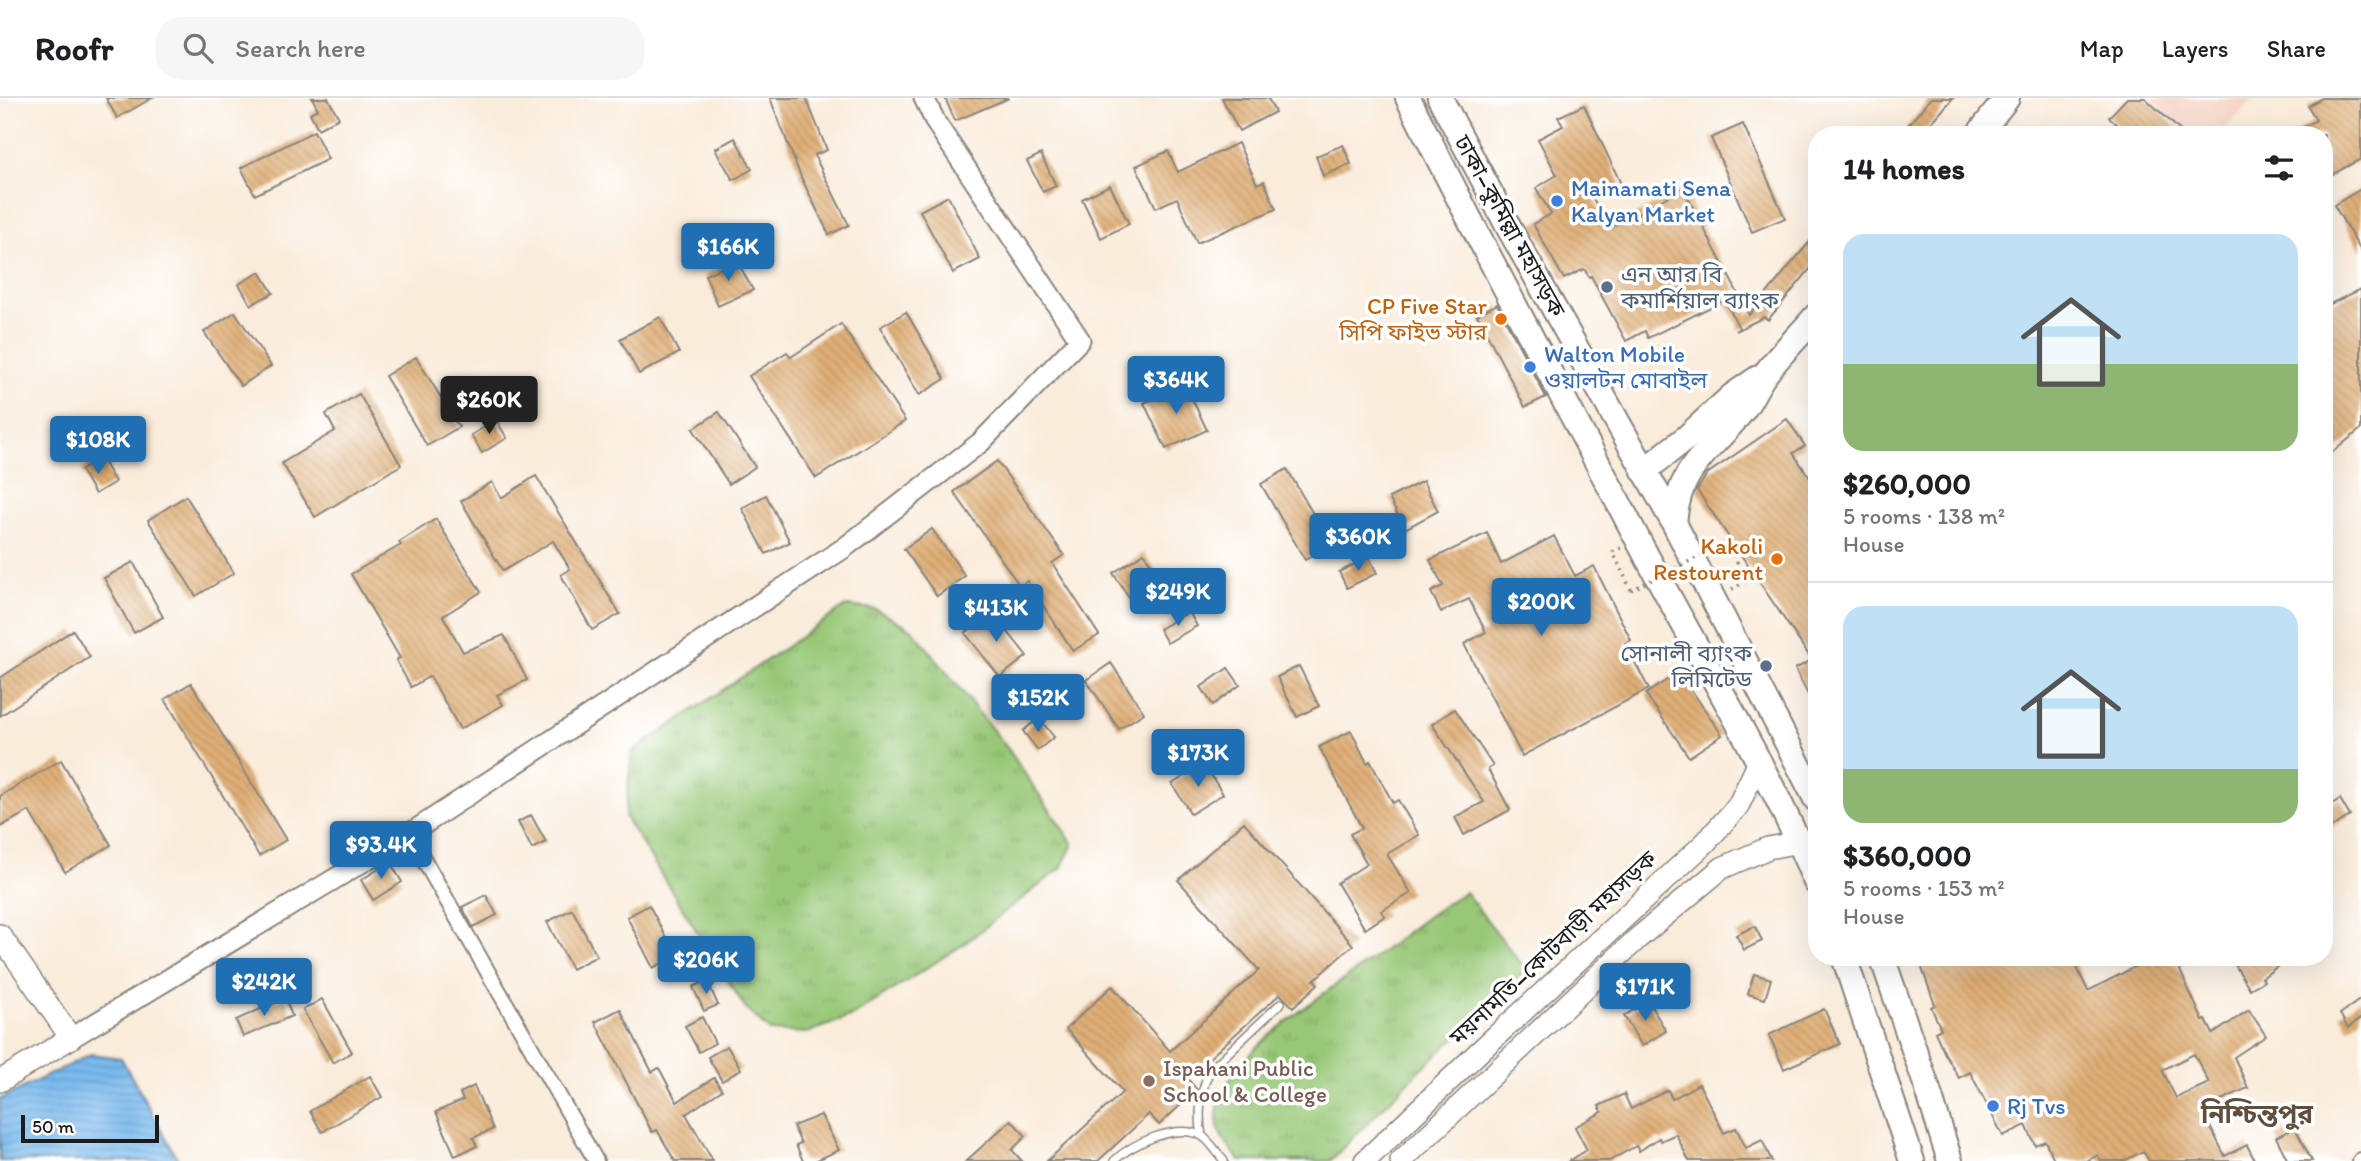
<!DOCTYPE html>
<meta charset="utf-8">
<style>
body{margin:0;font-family:Itim,"Noto Sans Bengali",sans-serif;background:#f6f6f6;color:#202124;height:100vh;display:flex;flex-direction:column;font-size:26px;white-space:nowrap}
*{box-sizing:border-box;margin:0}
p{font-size:23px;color:#757577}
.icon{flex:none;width:38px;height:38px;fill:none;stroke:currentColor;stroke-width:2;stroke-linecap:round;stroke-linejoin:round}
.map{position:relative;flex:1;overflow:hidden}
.panel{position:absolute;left:1808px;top:28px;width:525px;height:840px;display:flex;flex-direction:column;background:#fff;border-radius:28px;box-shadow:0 7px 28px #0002}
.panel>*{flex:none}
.scale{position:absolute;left:21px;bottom:18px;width:138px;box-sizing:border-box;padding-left:7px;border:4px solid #1c1c1c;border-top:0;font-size:19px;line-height:24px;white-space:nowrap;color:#1c1c1c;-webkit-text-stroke:5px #fff;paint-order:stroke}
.price{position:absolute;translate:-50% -60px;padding:0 16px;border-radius:7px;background:#1f6fb2;color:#fff;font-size:23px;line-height:46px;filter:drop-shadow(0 2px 4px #0008)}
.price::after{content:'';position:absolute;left:50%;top:42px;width:21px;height:16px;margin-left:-10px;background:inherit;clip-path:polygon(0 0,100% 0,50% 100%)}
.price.active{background:#222;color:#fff}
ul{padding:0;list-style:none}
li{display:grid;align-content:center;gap:14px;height:371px;padding:0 35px}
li+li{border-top:2px solid #e0e0e0}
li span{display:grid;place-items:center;height:217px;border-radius:21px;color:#555}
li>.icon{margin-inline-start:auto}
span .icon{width:126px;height:126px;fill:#fffc;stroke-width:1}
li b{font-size:30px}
h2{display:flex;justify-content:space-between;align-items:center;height:84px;padding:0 35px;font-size:30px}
header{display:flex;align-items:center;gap:42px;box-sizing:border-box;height:98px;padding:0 35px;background:#fff;border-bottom:2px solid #e0e0e0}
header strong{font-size:33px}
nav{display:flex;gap:38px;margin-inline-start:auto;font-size:24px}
.search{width:490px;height:63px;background:#f6f6f6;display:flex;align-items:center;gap:18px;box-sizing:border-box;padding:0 24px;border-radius:28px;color:#757577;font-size:26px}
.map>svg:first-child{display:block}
</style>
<header>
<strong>Roofr</strong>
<div class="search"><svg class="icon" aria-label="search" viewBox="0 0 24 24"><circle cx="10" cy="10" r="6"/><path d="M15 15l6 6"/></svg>Search here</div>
<nav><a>Map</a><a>Layers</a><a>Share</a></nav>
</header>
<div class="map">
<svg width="2361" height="1063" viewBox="0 0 2361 1063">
<defs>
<pattern id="park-tufts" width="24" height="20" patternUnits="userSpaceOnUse" patternTransform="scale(1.75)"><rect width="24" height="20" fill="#98c877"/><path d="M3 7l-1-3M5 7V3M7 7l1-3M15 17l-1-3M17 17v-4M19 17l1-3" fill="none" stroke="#82ab66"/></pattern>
<pattern id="water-rules" width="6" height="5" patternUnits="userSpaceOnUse" patternTransform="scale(1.75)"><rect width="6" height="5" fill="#79b9ed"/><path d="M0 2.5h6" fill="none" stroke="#689ecb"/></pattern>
<pattern id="building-back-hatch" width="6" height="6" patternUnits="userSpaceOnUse" patternTransform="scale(1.75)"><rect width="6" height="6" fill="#dfaf77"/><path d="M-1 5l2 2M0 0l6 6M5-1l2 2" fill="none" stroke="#bf9666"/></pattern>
</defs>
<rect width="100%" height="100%" fill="#fff"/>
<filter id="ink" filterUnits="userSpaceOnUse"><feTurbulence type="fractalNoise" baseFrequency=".0143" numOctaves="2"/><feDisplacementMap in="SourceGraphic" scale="14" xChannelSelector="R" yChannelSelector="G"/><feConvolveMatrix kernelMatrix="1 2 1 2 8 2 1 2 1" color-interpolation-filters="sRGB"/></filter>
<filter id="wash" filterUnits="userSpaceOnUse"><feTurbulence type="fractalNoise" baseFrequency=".00686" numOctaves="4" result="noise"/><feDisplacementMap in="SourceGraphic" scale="28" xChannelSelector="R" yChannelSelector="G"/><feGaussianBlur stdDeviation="1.57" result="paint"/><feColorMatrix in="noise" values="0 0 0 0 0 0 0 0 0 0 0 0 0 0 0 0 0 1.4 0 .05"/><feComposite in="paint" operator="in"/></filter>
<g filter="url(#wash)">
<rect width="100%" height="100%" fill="#f9ecdb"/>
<!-- built -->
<polygon fill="#f6d2c3" points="2149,0 2254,0 2220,37 2187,37"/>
<!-- park -->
<g fill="url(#park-tufts)" stroke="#5a724a" stroke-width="2">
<polygon points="846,508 875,511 912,531 1008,651 1073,746 1061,770 964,846 852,918 807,935 770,933 746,911 625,719 632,654"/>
<path d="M1465,794L1526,872L1411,981L1330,1063H1240C1223,1042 1211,1031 1220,1002C1237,947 1338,888 1383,853C1410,832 1435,811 1465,794Z"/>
</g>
<!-- water -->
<polygon fill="url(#water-rules)" stroke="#4a6a84" stroke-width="2" points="91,956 121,960 179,1063 0,1063 0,1001"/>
<g id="blocks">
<!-- building -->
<g fill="url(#building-back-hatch)" fill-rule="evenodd">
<polygon points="106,0 152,0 117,20"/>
<polygon points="312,0 328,0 339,20 318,31 310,15 318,11"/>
<polygon points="770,0 806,0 827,52 814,57 849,127 829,137 801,79"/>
<polygon points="945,0 1009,0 955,23"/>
<polygon points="1222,0 1268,0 1275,14 1239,33"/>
<polygon points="1931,0 1953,0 1921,37 1900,37"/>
<polygon points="2127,0 2145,0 2185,37 2128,37 2109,19"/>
<polygon points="2322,0 2361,0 2361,61 2324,81 2324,37 2290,37 2316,22 2308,8"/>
<polygon points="1584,7 1622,88 1593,101 1609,131 1683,90 1749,217 1816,136 1816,164 1768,222 1764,219 1736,233 1739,230 1725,202 1648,240 1645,233 1626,243 1591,178 1589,179 1584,171 1564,181 1533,126 1551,116 1536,90 1557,77 1538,41 1563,28 1558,19"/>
<polygon points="1743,26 1785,120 1752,134 1711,40"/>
<polygon points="314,33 328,61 255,97 241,70"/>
<polygon points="735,40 752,71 733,82 715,51"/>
<polygon points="1238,45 1257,86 1264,83 1276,111 1197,145 1177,100 1156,110 1136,68 1168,53 1178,74"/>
<polygon points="1343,47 1351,66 1323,78 1316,58"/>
<polygon points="1041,56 1056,88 1043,94 1027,63"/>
<polygon points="1110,87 1129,126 1101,140 1082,101"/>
<polygon points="2361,91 2361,153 2334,107"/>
<polygon points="948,98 980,161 953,175 920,113"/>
<polygon points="737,163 753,192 718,208 705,177"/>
<polygon points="260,174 273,195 251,207 239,186"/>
<polygon points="2361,191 2361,331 2324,361 2324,209"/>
<polygon points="1497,206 1546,299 1525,309 1477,217"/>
<polygon points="235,214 271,268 241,288 204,234"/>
<polygon points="906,214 945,281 919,297 880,229"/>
<polygon points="660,219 679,255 639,276 620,241"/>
<polygon points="841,226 905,323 816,380 749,278 787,254 791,259"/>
<polygon points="416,259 459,329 427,348 385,278"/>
<polygon points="1185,286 1207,332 1166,351 1144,305"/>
<polygon points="359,296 401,367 315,419 282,365 335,333 326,316"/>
<polygon points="719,314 755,369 729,386 693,331"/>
<polygon points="1787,321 1805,348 1793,355 1816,389 1811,395 1816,404 1816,612 1795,571 1812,562 1697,392 1707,376"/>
<polygon points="496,322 507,340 482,355 471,337"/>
<polygon points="101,360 115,384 95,396 81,372"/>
<polygon points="997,363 1064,457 1052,465 1099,537 1073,553 1027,483 1020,488 954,394"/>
<polygon points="1287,371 1331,447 1305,462 1261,386"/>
<polygon points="536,378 620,516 592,532 561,477 570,471 553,443 503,473 461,403 492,384 501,400"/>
<polygon points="1423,383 1438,413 1405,431 1389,400"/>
<polygon points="766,397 790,444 766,456 742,410"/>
<polygon points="186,398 234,475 196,498 148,422"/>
<polygon points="436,421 481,494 443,518 463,554 504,537 527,582 497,597 503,607 460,631 430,578 411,589 396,562 400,560 351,476 401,447 399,444"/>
<polygon points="932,431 965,478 937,498 904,451"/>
<polygon points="1487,435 1501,466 1554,438 1575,478 1594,468 1631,542 1625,545 1649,591 1522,658 1464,546 1486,534 1469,501 1441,514 1431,494 1443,488 1430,462"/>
<polygon points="1144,455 1166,488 1135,509 1113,475"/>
<polygon points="1369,459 1377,475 1347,490 1339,474"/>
<polygon points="133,464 163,519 134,535 104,480"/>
<polygon points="992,514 1027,558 1000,579 965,535"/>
<polygon points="1189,514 1197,528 1167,545 1159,531"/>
<polygon points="73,532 90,559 0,618 0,580"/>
<polygon points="1111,565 1144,615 1119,631 1086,582"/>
<polygon points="1299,568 1319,608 1297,619 1277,579"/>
<polygon points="1228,570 1240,587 1213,607 1201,589"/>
<polygon points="1679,574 1722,637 1689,659 1646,596"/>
<polygon points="191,585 286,742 259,758 165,601"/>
<polygon points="1455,611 1493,668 1488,671 1510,712 1464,737 1455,719 1484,704 1432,626"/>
<polygon points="1039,620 1054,639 1038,652 1023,633"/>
<polygon points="1351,633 1367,665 1370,663 1393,705 1398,702 1419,737 1387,756 1411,795 1381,813 1385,818 1365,831 1337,785 1367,766 1350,736 1362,730 1319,649"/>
<polygon points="61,662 111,747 65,774 29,713 0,729 0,698"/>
<polygon points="1204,666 1223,696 1191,716 1172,686"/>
<polygon points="2340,701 2350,718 2324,734 2324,711"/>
<polygon points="531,717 546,744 532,751 518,724"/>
<polygon points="1244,724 1353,847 1314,882 1318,886 1293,909 1280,896 1187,980 1197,992 1159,1027 1149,1016 1098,1063 1047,1063 1123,994 1066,931 1112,888 1170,953 1259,872 1178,782"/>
<polygon points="390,764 402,784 373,802 361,782"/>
<polygon points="486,797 497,817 473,829 462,809"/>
<polygon points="649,807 676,858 653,870 627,819"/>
<polygon points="572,811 597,858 572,871 547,824"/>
<polygon points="1755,828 1762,843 1744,852 1736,837"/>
<path d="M1918,859H2072L2088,893L2154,859H2174L2203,923L2206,922L2213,936L2249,912L2266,938L2234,959L2248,990L2201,1011L2225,1058L2247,1047L2255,1063H2149L2143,1053L2124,1063H2101L2098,1057L2086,1063H2055L2045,1043L2035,1047L2026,1027L2003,1038L1970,974L1959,980L1945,956L1935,934L1941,931L1931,909L1935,907ZM2194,956L2209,985L2176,1000L2162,972Z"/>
<polygon points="2230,859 2290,859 2262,880 2264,883 2250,891"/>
<polygon points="1754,876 1771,881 1765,901 1748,896"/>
<polygon points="707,882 718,907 704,913 693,889"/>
<polygon points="285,900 292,918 243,939 236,922"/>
<polygon points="322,901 352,954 333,965 303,912"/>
<polygon points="2361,901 2361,920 2348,930 2340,916"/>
<polygon points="1648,903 1666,933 1642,948 1624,918"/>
<polygon points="620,911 652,974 659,970 677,1004 714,980 722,992 686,1016 713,1063 675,1063 657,1032 652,1034 595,924"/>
<polygon points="1824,911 1840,946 1784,971 1769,937"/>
<polygon points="702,919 715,945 699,954 685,928"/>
<polygon points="727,948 741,971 722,983 708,959"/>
<polygon points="370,978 382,999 322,1034 310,1013"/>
<polygon points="1699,986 1724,1035 1736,1030 1746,1050 1762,1042 1772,1063 1689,1063 1676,1036 1661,1043 1659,1040 1639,1053 1636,1048 1609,1063 1569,1063 1587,1052 1575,1029 1602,1014 1599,1008 1624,996 1631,1011 1668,992 1672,1001"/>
<polygon points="474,988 493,1031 473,1040 477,1048 455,1058 436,1014 463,1002 460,995"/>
<polygon points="821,1017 839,1052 815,1063 803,1063 796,1047 801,1045 793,1028"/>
<polygon points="1011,1022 1026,1038 1012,1052 1022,1063 966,1063"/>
<polygon points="2295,1030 2312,1063 2288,1063 2276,1039"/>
</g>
</g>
</g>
<g filter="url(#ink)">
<use href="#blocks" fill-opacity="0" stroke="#8a847c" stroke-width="2"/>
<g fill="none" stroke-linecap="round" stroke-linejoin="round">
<!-- service casing -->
<g stroke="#8a847c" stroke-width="10">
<g id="service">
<path d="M1202,1038C1198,1017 1200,988 1212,970L1281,905"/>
<path d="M1114,1063C1131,1046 1177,1024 1202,1038C1210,1043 1218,1056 1224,1063"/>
</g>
</g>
<!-- minor casing -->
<g stroke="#8a847c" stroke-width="18">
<g id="minor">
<polyline points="409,736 596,1063"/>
<polyline points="2360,1063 2361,1062"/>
</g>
</g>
<!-- tertiary casing -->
<g stroke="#8a847c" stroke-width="23">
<polyline id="tertiary" points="71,940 409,736 844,450 981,344 1080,242 936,25 924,0"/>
</g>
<!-- secondary casing -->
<g stroke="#8a847c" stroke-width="24">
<g id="secondary">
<polyline points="0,837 71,940 0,983"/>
<polyline points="1365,1063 1482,951 1705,745 1738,708 1760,662"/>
<polyline points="1401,1063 1638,840 1722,770 1768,750 1799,744"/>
</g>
</g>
<!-- trunk casing -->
<g stroke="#8a847c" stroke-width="28">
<g id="trunk">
<path d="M1408,0C1482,149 1561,295 1638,442C1698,556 1766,665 1816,784"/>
<polyline points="1440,0 1510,132 1674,425 1816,701"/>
<polyline points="1978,37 2007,0"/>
<polyline points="1644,373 1686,340 1732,298 1758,280"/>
<path d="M1674,425C1679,366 1711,354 1743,312C1752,300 1757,286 1766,275C1781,255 1800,237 1816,218"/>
<polyline points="1844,859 1912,1063"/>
<polyline points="1882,859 1927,989 1950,1063"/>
</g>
</g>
<!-- path -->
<g stroke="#8a847c" stroke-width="3.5" stroke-dasharray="2 5" stroke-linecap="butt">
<polyline points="1729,444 1745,484 1732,491"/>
<polyline points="1621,450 1613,454 1631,492"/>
</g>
<!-- service -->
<use href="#service" stroke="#fff" stroke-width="7"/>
<!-- minor -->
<use href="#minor" stroke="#fff" stroke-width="14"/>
<!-- tertiary -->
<use href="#tertiary" stroke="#fff" stroke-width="19"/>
<!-- secondary -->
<use href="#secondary" stroke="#fff" stroke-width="21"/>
<!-- trunk -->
<use href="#trunk" stroke="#fff" stroke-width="24"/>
<!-- path-bridge -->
<polyline stroke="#8a847c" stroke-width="3.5" stroke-dasharray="2 5" stroke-linecap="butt" points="1631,492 1729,444"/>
</g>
</g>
<!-- markers -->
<g fill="#3f7fe0" stroke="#fff" stroke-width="2.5">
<circle cx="1557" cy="103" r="7"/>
<circle cx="1530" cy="269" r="7"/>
<circle cx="1993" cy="1008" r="7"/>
</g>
<g fill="#5c6f8a" stroke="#fff" stroke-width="2.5">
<circle cx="1607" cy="189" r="7"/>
<circle cx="1766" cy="568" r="7"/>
</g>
<g fill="#e8710a" stroke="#fff" stroke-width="2.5">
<circle cx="1501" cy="221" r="7"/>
<circle cx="1777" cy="461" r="7"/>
</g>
<circle fill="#8d6e63" stroke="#fff" stroke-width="2.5" cx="1149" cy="983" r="7"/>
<g text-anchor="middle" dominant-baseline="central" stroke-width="7" stroke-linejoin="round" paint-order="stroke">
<!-- shop labels -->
<g font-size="23" fill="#366cbe" stroke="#fff" text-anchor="start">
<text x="1571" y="90">Mainamati Sena<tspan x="1571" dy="26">Kalyan Market</tspan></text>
<text x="1544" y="256">Walton Mobile<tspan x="1544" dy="26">ওয়ালটন মোবাইল</tspan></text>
<text x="2007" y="1008">Rj Tvs</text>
</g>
<!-- street labels -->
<g font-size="23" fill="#1c1c1c" stroke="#fff">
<text transform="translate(1510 128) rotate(61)">ঢাকা–কুমিল্লা মহাসড়ক</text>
<text transform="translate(1553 850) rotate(-43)">ময়নামতি–কোটবাড়ী মহাসড়ক</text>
</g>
<!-- service labels -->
<g font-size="23" fill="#4e5e75" stroke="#fff" text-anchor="start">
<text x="1621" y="176">এন আর বি<tspan x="1621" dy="26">কমার্শিয়াল ব্যাংক</tspan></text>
<text x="1752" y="555" text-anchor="end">সোনালী ব্যাংক<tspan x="1752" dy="26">লিমিটেড</tspan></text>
</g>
<!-- food labels -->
<g font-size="23" fill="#c56008" stroke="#fff" text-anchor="end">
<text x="1487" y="208">CP Five Star<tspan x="1487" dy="26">সিপি ফাইভ স্টার</tspan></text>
<text x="1763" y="448">Kakoli<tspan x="1763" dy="26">Restourent</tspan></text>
</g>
<!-- education labels -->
<g font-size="23" fill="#785e54" stroke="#fff" text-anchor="start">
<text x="1163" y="970">Ispahani Public<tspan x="1163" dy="26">School &amp; College</tspan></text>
</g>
<!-- quarter labels -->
<g font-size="26" font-weight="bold" fill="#604f3c" stroke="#fff">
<text x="2257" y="1016">নিশ্চিন্তপুর</text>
</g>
</g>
</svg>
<div class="scale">50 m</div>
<b class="price" style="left:728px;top:185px">$166K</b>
<b class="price" style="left:1176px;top:318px">$364K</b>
<b class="price active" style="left:489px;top:338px">$260K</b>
<b class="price" style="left:98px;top:378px">$108K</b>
<b class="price" style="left:1358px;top:475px">$360K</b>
<b class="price" style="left:1178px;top:530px">$249K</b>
<b class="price" style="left:1541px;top:540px">$200K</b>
<b class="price" style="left:996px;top:546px">$413K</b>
<b class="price" style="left:1038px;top:636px">$152K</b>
<b class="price" style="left:1198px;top:691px">$173K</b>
<b class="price" style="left:381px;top:783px">$93.4K</b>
<b class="price" style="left:706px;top:898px">$206K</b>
<b class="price" style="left:264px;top:920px">$242K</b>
<b class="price" style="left:1645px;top:925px">$171K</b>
<section class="panel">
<h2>14 homes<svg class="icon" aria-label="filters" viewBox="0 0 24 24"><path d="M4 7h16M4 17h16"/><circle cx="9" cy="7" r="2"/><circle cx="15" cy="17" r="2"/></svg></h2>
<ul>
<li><span style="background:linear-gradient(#bfe0f5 60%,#8fb573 0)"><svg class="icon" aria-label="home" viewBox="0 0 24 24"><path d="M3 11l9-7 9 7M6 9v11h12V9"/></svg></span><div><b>$260,000</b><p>5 rooms · 138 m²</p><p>House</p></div></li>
<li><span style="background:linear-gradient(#bfe0f5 75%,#8fb573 0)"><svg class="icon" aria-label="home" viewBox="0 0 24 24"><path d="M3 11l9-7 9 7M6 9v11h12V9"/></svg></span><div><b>$360,000</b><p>5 rooms · 153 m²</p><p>House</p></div></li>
</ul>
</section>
</div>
